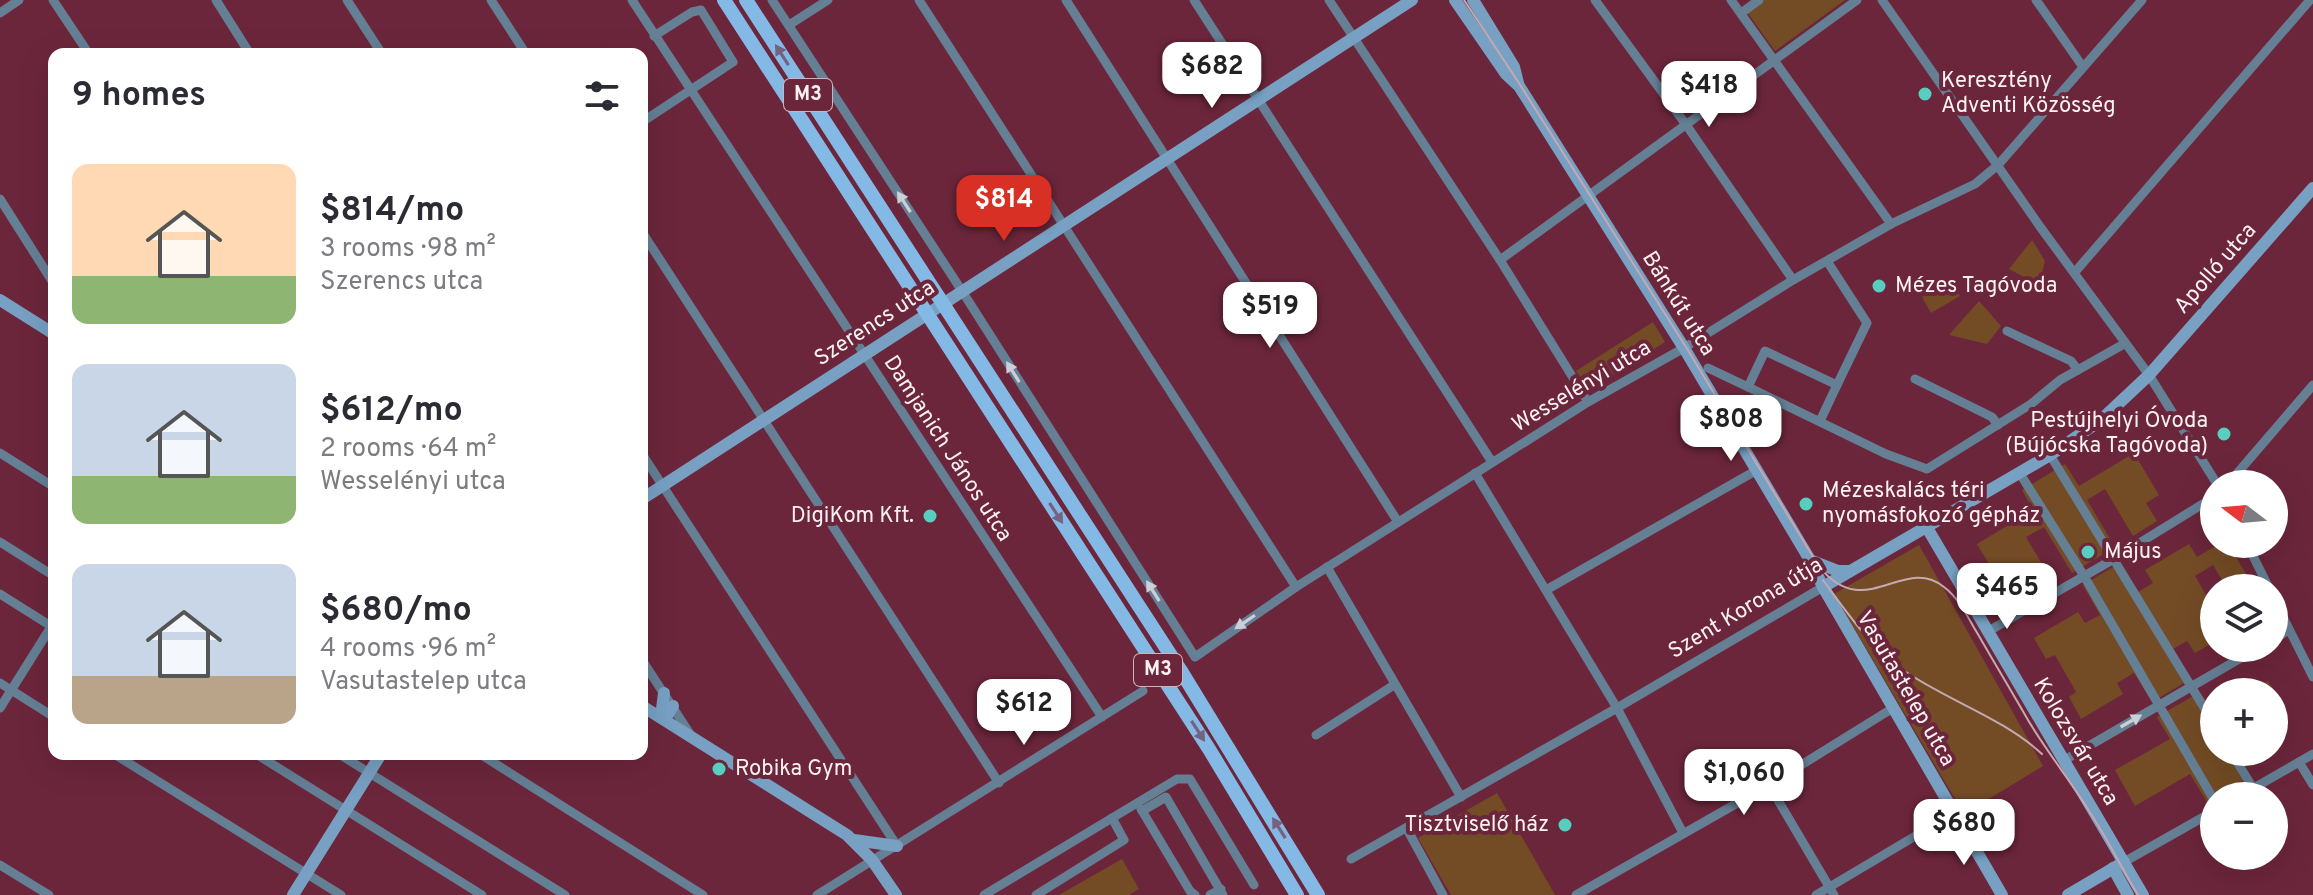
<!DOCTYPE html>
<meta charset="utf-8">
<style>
body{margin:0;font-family:Overpass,sans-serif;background:#f7f7f7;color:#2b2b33;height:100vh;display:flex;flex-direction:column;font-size:30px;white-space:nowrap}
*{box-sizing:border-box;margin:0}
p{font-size:26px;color:#7c7c81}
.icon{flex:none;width:44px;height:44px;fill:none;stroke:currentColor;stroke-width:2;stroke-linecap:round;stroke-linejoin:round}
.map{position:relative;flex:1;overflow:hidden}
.details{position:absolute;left:48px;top:48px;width:600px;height:712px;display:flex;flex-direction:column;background:#fff;border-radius:16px;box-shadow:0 8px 32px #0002}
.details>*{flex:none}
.needle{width:52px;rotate:286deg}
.tools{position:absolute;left:2200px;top:470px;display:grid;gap:16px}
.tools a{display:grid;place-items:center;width:88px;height:88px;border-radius:50%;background:#fff;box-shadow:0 8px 32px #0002;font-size:40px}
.price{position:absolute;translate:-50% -68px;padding:0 18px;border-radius:16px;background:#fff;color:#222;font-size:26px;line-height:52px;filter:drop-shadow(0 2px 4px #0008)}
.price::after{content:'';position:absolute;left:50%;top:48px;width:24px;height:18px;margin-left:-12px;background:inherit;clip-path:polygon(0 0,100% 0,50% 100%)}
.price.selected{background:#d93025;color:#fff}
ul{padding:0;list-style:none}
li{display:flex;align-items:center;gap:24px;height:200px;padding:0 24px}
li span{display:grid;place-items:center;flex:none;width:224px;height:160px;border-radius:16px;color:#555}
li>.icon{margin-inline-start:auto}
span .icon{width:96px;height:96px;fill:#fffc;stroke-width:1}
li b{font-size:34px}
h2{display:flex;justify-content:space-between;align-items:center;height:96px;padding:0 24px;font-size:34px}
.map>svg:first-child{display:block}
</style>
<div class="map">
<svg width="2313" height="895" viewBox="0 0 2313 895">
<rect width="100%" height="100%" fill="#6c263b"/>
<!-- park -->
<g fill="#734c25">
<polygon points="1764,0 1845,0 1775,51 1747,12"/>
<polygon points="2032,240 2045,261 2039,285 2009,269"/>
<polygon points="1951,281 1960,296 1931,313 1922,297"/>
<polygon points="1979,301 2001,326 1987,344 1949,335"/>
<polygon points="1653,322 1665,342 1588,391 1576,371"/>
<polygon points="2134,453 2159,495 2146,503 2157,521 2133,536 2105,489 2087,500 2115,547 2072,573 2044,527 2026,537 2054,584 2028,599 2016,579 2003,587 1977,544 2033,510 2022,490 2065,464 2079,486"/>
<polygon points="2189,544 2197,557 2219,544 2228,544 2254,587 2227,588 2213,565 2195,576 2214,609 2214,642 2195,653 2187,641 2171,650 2189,680 2152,702 2134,673 2117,683 2123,694 2081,719 2069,697 2076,692 2055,655 2046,659 2034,638 2078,612 2085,623 2100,615 2083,585 2120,563 2138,592 2153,583 2145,570"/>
<polygon points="1919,545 2043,766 1964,814 1834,594"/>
<polygon points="2268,681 2288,716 2274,725 2274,692 2250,692"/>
<polygon points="2200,692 2214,713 2214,752 2235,752 2249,777 2207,802 2190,774 2135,806 2115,770 2170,739 2157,717"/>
<polygon points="1497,793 1555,895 1451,895 1418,838"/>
<polygon points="1122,859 1139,889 1129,895 1059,895"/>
</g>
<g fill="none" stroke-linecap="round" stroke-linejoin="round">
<!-- street -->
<g stroke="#657f95" stroke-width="9">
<polyline points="53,0 89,54"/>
<polyline points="216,0 250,54"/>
<polyline points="347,0 382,54"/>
<polyline points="491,0 526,54"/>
<polyline points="632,0 1102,717"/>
<polyline points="772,0 962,291 1195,657 1296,587 1588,402 1684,348 1793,280 1891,224 1975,184 1998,165 2142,0"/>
<polyline points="919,0 1296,587"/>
<polyline points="1066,0 1398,522"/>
<polyline points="1194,0 1492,462"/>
<polyline points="1329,0 1500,260 1588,402"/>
<polyline points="1595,0 1687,126 1793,280"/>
<polyline points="1731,0 1891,224"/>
<polyline points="1882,0 2041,228 2149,375 2217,484"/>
<polyline points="2036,0 2083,67"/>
<polyline points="0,13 19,0"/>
<polyline points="1741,13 1759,0"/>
<polyline points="789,25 828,0"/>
<polyline points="642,122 733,62 701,10 692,12 654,36"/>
<polyline points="0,199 54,284"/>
<polyline points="642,232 999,783"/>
<polyline points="1500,260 1857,0"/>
<polyline points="1827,261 1867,323 1837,385"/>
<polyline points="2075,272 2310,0"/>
<polyline points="2007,331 2071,361 2078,370"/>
<polyline points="1708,368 1748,387"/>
<polyline points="1915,379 1992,417 1998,425"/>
<polyline points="1820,421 1837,385 1765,351 1748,387 1886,454 1927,469 2031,404 2060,380 2124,344"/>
<polyline points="0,453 54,487"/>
<polyline points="642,454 897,846"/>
<polyline points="2050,455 2214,724"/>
<polyline points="2019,472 2084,576 2214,800"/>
<polyline points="1475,473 1617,708 1683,833"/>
<polyline points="2228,484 2313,385"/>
<polyline points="0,542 54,576"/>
<polyline points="2247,544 2269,588"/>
<polyline points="1327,567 1461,797"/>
<polyline points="1546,590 1757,470"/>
<polyline points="0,594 54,628"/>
<polyline points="2274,599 2313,677"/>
<polyline points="1987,632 2112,560 2214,497"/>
<polyline points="2274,639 2289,630"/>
<polyline points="642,660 690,734"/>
<polyline points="0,683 54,717"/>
<polyline points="0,708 54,622"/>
<polyline points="1316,735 1394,685"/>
<polyline points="2231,752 2253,788"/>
<polyline points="114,754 341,895"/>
<polyline points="256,754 482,895"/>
<polyline points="339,754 565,895"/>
<polyline points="480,754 703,895"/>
<polyline points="2063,761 2258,648"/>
<polyline points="2299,762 2313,785"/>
<polyline points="1769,785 1834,895"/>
<polyline points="2240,796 2313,754"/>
<polyline points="1141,809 1190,891 1195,895"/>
<polyline points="1142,811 1166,797 1223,895"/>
<polyline points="1407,829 1443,895"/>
<polyline points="1351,859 1617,708 1823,587"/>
<polyline points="2124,862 2214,811"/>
<polyline points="0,865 49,895"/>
<polyline points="817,895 1143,691"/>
<polyline points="984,895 1177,779 1190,779 1254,885"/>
<polyline points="1036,895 1124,840 1112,818"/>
<polyline points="1210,895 1221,889"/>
<polyline points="1576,895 1769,785 1893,708"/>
<polyline points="1816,895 1954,813"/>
</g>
<!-- secondary -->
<g stroke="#77a0c3" stroke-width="12">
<polyline points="1455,0 1506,74 1519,86 1684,348 1810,560 1823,587 2002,895"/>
<polyline points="1473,0 1514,67 1518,83"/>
<polyline points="0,300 54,334"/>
<polyline points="642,499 1412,0"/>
<polyline points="1926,526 2143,895"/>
<polyline points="1810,560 1838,571 1848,571"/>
<polyline points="1823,587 2050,455 2101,420 2149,375 2313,188"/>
<polyline points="642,706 847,835 872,860 896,895"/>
<polyline points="661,717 664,693"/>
<polyline points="661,717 667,716 673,706"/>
<polyline points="854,840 897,846"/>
<polyline points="2113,868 2128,895"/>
<polyline points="293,895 381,754"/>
<polyline points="2068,895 2124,862"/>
</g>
<!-- primary -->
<g stroke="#84b9e6" stroke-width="14">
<polyline points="724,0 1209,749 1297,895"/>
<polyline points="746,0 1181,671 1318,895"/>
</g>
<!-- tram -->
<g stroke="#c7a8b1" stroke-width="2">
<path d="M1464,0L1517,80L1686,347L1818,565C1864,625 1903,554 1944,587C1960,599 1969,620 1979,636C1995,664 2012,692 2028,720C2047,752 2070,780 2089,811C2107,838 2121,867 2138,895"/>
<path d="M1823,580C1846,611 1869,645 1900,668C1945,700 2002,717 2042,754"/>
</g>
</g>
<!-- one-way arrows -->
<defs><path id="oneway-solid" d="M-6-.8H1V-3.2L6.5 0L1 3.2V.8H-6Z" transform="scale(2)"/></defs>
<g fill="#76617f">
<use href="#oneway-solid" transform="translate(782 55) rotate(-123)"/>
<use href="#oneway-solid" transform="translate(1056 513) rotate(57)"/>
<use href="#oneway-solid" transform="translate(1198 731) rotate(57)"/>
<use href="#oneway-solid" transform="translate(1279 828) rotate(-122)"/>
</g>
<g fill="#cdcfd7">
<use href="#oneway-solid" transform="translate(904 202) rotate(-123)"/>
<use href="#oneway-solid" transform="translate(1013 372) rotate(-122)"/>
<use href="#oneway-solid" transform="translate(1153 591) rotate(-122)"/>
<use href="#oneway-solid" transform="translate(1245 622) rotate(146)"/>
<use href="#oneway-solid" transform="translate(2131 721) rotate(-30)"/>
</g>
<!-- markers -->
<g fill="#58cec0" stroke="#6c263b" stroke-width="3">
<circle cx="1925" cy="94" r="8"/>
<circle cx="1879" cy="286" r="8"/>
<circle cx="2224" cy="434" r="8"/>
<circle cx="1806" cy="504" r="8"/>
<circle cx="930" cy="516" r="8"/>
<circle cx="2088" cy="552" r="8"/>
<circle cx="719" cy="769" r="8"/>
<circle cx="1565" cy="825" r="8"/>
</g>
<g text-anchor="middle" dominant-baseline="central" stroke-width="8" stroke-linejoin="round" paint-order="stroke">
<!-- shield labels -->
<g fill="#6c263b" stroke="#cfb4bc" stroke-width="2">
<rect x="784" y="79" width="48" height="32" rx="6"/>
<rect x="1134" y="654" width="48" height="32" rx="6"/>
</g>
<g font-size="20" font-weight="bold" fill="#faf1f3">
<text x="808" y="95">M3</text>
<text x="1158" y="670">M3</text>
</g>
<!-- poi labels -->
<g font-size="22" fill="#faf1f3" stroke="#6c263b" text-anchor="start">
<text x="1941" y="81">Keresztény<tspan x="1941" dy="25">Adventi Közösség</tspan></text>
<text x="1895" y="286">Mézes Tagóvoda</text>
<text x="2208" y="421" text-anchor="end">Pestújhelyi Óvoda<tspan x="2208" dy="25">(Bújócska Tagóvoda)</tspan></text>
<text x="1822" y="491">Mézeskalács téri<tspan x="1822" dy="25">nyomásfokozó gépház</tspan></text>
<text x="914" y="516" text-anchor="end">DigiKom Kft.</text>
<text x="2104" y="552">Május</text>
<text x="735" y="769">Robika Gym</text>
<text x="1549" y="825" text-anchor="end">Tisztviselő ház</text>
</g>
<!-- street labels -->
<g font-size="22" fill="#faf1f3" stroke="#6c263b">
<text transform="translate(2216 269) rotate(-49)">Apolló utca</text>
<text transform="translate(1678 304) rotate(58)">Bánkút utca</text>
<text transform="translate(875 324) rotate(-33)">Szerencs utca</text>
<text transform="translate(1582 387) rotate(-31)">Wesselényi utca</text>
<text transform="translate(947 449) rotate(57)">Damjanich János utca</text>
<text transform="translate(1746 609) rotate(-31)">Szent Korona útja</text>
<text transform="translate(1905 689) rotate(60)">Vasutastelep utca</text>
<text transform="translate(2075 742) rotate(59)">Kolozsvár utca</text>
</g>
</g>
</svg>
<div class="tools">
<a><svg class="needle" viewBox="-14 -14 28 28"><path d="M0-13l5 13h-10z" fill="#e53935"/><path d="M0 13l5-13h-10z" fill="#7c7c81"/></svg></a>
<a><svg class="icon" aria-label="layers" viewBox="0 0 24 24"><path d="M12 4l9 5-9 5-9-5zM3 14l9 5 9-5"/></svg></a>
<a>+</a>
<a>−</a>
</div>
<b class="price" style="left:1212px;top:110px">$682</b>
<b class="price" style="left:1709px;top:129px">$418</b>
<b class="price selected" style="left:1004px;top:243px">$814</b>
<b class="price" style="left:1270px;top:350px">$519</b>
<b class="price" style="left:1731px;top:463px">$808</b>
<b class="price" style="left:2007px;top:631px">$465</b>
<b class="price" style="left:1024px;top:747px">$612</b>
<b class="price" style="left:1744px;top:817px">$1,060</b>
<b class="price" style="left:1964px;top:867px">$680</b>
<section class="details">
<h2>9 homes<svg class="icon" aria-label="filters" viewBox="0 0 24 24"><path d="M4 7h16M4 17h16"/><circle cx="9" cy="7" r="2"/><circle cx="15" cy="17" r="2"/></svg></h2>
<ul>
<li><span style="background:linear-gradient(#ffd9b3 70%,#8fb573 0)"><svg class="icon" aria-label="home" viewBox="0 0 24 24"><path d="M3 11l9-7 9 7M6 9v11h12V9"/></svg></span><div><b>$814/mo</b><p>3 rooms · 98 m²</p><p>Szerencs utca</p></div></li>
<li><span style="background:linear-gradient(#c9d6e8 70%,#8fb573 0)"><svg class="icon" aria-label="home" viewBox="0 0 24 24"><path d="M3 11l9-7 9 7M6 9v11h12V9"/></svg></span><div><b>$612/mo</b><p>2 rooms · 64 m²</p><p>Wesselényi utca</p></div></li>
<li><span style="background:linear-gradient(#c9d6e8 70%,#b9a48a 0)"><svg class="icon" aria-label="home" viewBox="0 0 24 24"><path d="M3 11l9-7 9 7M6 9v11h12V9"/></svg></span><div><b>$680/mo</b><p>4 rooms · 96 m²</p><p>Vasutastelep utca</p></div></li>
</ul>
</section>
</div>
